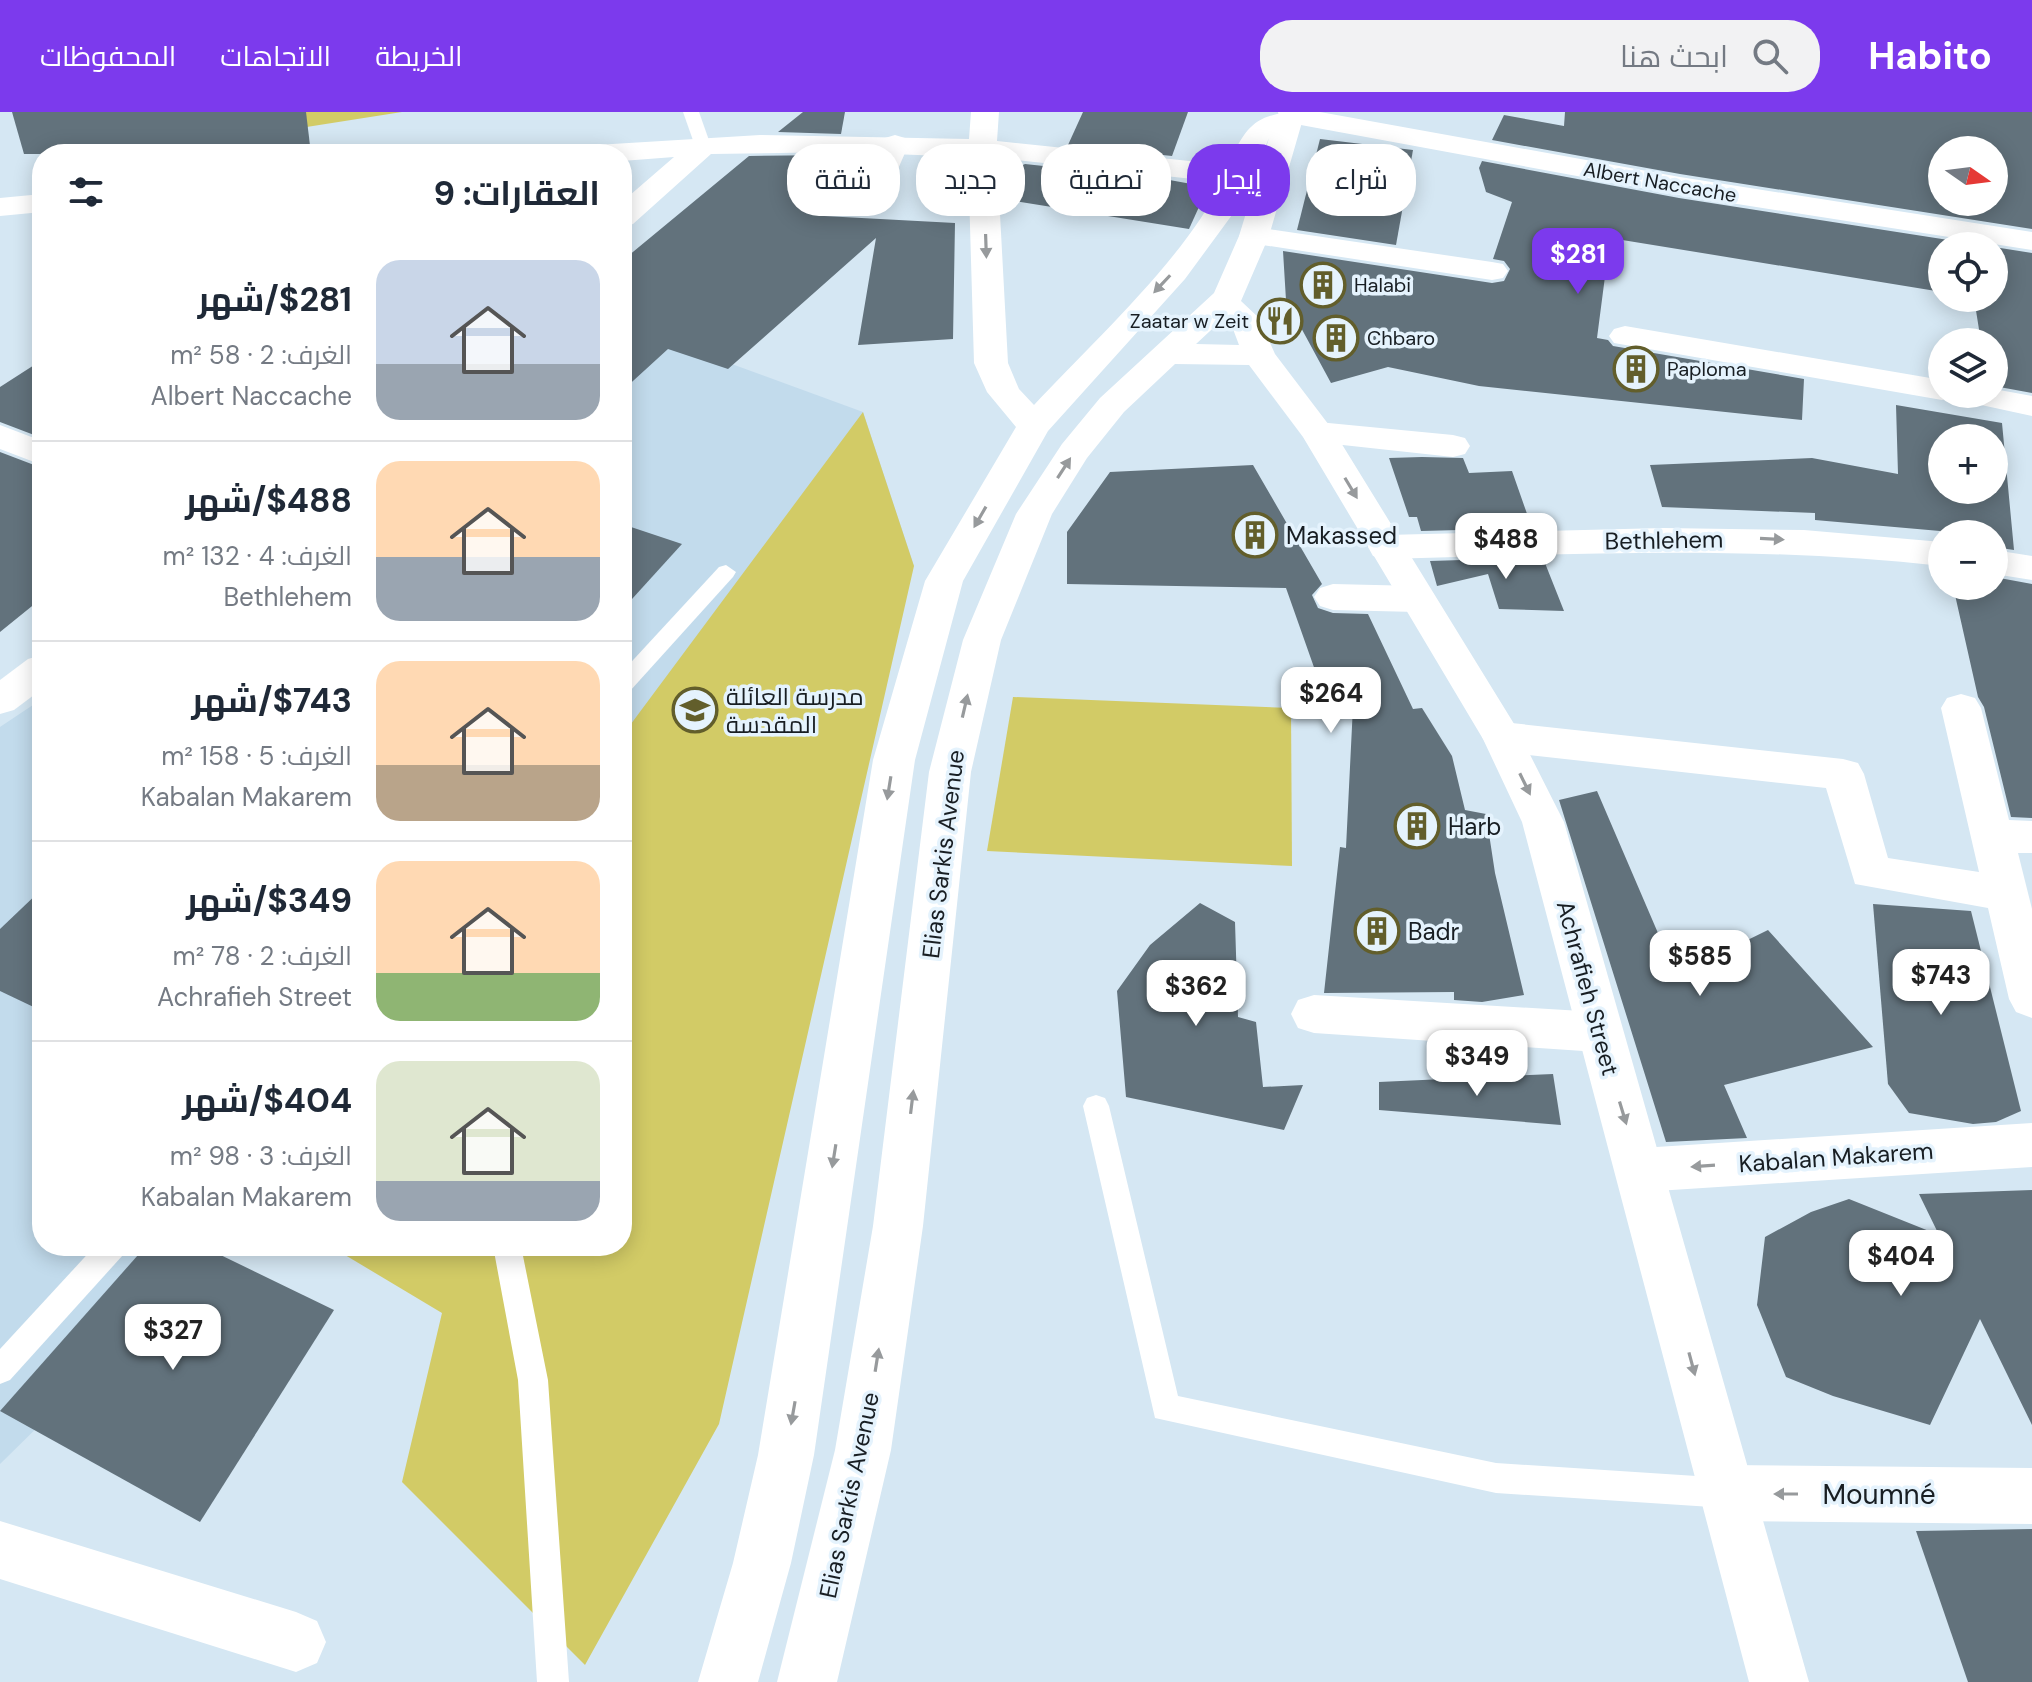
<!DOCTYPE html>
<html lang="ar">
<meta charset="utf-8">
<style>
body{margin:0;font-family:"DM Sans",Cairo,sans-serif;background:#f2f2f3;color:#1f2937;direction:rtl;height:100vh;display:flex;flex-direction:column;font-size:30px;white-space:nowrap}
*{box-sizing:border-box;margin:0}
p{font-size:26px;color:#747a83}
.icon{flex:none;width:44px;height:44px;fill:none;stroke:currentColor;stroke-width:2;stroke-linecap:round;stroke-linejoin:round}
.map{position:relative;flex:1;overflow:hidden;direction:ltr}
.panel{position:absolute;left:32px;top:32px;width:600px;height:1112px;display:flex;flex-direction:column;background:#fff;border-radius:32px;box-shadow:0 4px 20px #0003;direction:rtl}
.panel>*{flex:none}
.banner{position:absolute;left:656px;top:32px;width:760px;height:72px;direction:rtl;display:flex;gap:16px}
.needle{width:52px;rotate:104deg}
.buttons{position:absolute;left:1928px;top:24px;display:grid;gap:16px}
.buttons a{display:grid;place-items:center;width:80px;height:80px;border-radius:50%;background:#fff;box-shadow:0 4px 20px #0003;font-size:40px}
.price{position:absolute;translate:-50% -68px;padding:0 18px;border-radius:16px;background:#fff;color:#222;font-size:26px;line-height:52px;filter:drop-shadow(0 2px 4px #0008)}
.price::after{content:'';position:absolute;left:50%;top:48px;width:24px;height:18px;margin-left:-12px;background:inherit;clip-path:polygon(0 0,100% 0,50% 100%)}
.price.active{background:#7c3aed;color:#fff}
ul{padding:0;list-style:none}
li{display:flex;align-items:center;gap:24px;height:200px;padding:0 32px}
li+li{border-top:2px solid #e0e1e3}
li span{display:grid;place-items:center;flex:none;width:224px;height:160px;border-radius:24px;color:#555}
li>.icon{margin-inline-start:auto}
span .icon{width:96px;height:96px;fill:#fffc;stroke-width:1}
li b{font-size:34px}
h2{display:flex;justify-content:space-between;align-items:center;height:96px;padding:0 32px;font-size:34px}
.tag{padding:0 28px;border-radius:32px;background:#fff;box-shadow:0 4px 20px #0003;font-size:28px;line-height:72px}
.tag.active{background:#7c3aed;color:#fff}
header{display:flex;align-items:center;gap:48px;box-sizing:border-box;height:112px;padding:0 40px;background:#7c3aed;color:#fff}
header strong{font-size:38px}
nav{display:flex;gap:44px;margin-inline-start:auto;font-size:28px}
.search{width:560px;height:72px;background:#f2f2f3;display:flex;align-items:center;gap:20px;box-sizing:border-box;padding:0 28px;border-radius:32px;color:#747a83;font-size:30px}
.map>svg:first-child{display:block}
</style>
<header>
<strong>Habito</strong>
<div class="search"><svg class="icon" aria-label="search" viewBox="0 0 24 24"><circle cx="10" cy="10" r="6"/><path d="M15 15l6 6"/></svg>ابحث هنا</div>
<nav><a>الخريطة</a><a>الاتجاهات</a><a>المحفوظات</a></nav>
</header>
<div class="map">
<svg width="2032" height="1570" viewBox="0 0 2032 1570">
<rect width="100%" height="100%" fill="#d5e7f3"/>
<!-- built -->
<g fill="#c2dbec">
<polygon points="622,212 863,300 914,454 622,741"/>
<polygon points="42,587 42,1134 222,1134 0,1352 0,615"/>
</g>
<!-- green -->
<g fill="#d2cb66">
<polygon points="247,0 402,0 262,22"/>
<polygon points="863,300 914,454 719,1312 585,1553 402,1370 442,1201 330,1134 622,1134 622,624"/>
<polygon points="1013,585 1291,596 1292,754 987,739"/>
</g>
<!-- building -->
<g fill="#62727c" fill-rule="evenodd">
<polygon points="12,0 306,0 311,42 24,42"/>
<polygon points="803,0 845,0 841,22 778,20"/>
<polygon points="1083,0 1188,0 1172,44 1068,33"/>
<path d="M1565,0H2032V117L1680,62L1492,28L1504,3L1564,14ZM1942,38H1994V90H1942Z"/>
<polygon points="1320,27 1413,38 1396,133 1297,118"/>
<polygon points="837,43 824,104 955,111 953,227 858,233 876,126 728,257 668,237 622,279 622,149 749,44"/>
<polygon points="1482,49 1679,86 1987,134 1942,134 1942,180 1610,126 1597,226 1608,228 1613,234 1804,267 1802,308 1479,274 1388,255 1331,271 1286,188 1283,139 1492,171 1504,169 1510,157 1504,149 1493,147 1512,90 1486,80 1479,56"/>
<polygon points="1025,52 1164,67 1208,75 1189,117 1002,87 1001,63"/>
<polygon points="1994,135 2032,141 2032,281 1994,274 1994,230 1981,230 1974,186 1994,186"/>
<polygon points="42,248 42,326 0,310 0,275"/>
<path d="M1896,293L2002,311L2014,438L1994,435V422H1942V427L1940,419L1815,408V401L1662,395L1650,353L1812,346L1898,362ZM1942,326H1994V378H1942Z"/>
<polygon points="0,340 42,356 42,486 0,520"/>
<polygon points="1422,345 1463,346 1469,361 1512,359 1532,416 1421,419 1417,405 1409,405 1389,346"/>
<polygon points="1253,353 1322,472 1312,483 1318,496 1333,501 1368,502 1413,597 1422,596 1452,644 1465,698 1486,702 1495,761 1524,883 1482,890 1454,888 1454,880 1324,881 1340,735 1346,736 1353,594 1328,595 1286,476 1067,472 1067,420 1110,360"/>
<polygon points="622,412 682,432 622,498"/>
<polygon points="1525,446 1543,446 1564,499 1499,497 1488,462 1437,474 1430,449"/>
<polygon points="1994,465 2032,472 2032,706 2011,705 1984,595 1978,585 1953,474 1994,474"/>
<polygon points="1597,679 1676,863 1768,818 1873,935 1724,973 1747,1026 1666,1030 1559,688"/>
<polygon points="42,777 42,899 0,879 0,817"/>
<polygon points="1200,791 1235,810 1238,905 1256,910 1263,975 1303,973 1284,1018 1126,985 1117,879 1150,833"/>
<polygon points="1873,792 1971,799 2021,999 1996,1010 1973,1012 1909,1001 1888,972"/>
<polygon points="1553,962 1561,1013 1379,998 1379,970"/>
<polygon points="2032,1078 2032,1313 1980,1207 1930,1313 1833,1284 1786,1265 1757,1193 1765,1125 1811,1100 1849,1087 1939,1123 1919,1082"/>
<polygon points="146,1134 202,1134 334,1198 200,1410 0,1299"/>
<polygon points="2032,1417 2032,1570 1968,1570 1916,1419"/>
</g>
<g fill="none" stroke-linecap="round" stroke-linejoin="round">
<!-- lane -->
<g fill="#fff" fill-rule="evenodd">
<polygon points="683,0 699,0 711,34 709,37 695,34"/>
<polygon points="726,453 736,460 733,465 630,579 622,582 622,560 719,455"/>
<polygon points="1096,983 1105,986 1109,994 1178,1284 1496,1351 1727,1366 1738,1370 1742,1381 1738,1392 1727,1396 1496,1381 1155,1306 1083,994 1087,986"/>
<polygon points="95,1134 127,1134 123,1143 10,1268 0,1272 0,1237"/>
<polygon points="493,1134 521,1134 548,1268 569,1570 537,1570 518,1268"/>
</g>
<!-- street -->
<g fill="#fff" fill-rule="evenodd">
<polygon points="1278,0 1320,0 1680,65 2032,120 2032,138 1680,83 1290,11 1280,9"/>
<polygon points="895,23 905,26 909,32 883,91 879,97 857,97 853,91 881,32 885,26"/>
<polygon points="1254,115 1492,150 1503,152 1508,159 1503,166 1492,168 1243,130 1239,124 1243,118"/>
<polygon points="1625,214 1942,268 1942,282 1994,282 1994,277 2032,284 2032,304 1949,286 1942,288 1614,231 1609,224 1614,217"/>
<polygon points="1318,310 1453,323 1465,326 1470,334 1465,342 1453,345 1306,329 1301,321 1306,313"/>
<polygon points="0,313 42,329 42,353 0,337"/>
<path d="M1664,416L1804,418L1942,430V454C1757,433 1572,442 1386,447L1373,444L1368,435L1373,426L1386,423Z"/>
<polygon points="1994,438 2032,444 2032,468 1994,462"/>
<polygon points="1333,472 1417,474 1430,478 1436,487 1430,496 1417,500 1333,498 1320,494 1314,485 1320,476"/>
<polygon points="1961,582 1975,586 1981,596 2009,708 2032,709 2032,741 2018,741 2032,797 2032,906 2016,900 2009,887 1988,796 1855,772 1826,676 1502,640 1488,635 1482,625 1488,615 1502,610 1843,647 1858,651 1864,662 1888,746 1979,760 1941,596 1947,586"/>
<polygon points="1314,883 1598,900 1615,906 1621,920 1615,934 1598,940 1314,921 1298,916 1291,902 1298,888"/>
<polygon points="2032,1011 2032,1055 1641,1080 1623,1074 1616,1058 1623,1042 1641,1036"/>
<polygon points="1727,1353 2032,1356 2032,1412 1727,1409 1707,1401 1699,1381 1707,1361"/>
<polygon points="0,1409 296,1500 317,1509 326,1530 317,1551 296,1560 0,1467"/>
</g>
<!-- secondary -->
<g fill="#fff" fill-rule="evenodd">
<path d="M971,0H999L997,29L1228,53C1247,11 1258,0 1305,0L1269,124L1241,189L1259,206L1275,242L1335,321L1516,615L1564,710L1809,1570H1749L1522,710L1483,627L1303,325L1249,253L1175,252L1124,300L1087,346L1052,402L1001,528L971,660L923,1114L891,1338L837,1570H777L835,1338L873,1114L929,660L963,528L1016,402L1062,332L1100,286L1214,181L1239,124L1269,26L1243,88L1185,167L1048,319L963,469L915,648L814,1343L791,1451L758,1570H698L733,1451L758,1343L873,648L925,469L1016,315L987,280L974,251L968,45L841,40L711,42L633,112L622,115V90L674,45L622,49V42H582L586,36L596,33L760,23L969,27ZM997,46L1221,70C1190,141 1089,234 1034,293L1019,277L1008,251ZM1223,207L1233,217L1239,233L1196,232Z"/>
<polygon points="42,82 42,100 0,104 0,86"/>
<polygon points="42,543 42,577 14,598 0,602 0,568 28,547"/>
</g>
</g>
<!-- one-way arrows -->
<defs><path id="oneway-solid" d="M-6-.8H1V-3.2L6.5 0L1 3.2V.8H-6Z" transform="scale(2)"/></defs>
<g fill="#979a9c">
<use href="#oneway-solid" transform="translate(986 134) rotate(88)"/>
<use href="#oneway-solid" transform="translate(1162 172) rotate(133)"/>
<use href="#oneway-solid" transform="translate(1064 356) rotate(-57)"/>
<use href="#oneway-solid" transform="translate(1351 376) rotate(59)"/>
<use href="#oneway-solid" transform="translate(980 405) rotate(120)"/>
<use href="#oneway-solid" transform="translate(1772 427) rotate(3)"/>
<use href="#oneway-solid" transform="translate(965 594) rotate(-77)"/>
<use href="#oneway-solid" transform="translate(1525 672) rotate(64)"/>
<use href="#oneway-solid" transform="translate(889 676) rotate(99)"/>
<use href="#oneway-solid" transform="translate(912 990) rotate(-83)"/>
<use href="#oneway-solid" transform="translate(1623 1001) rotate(73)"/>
<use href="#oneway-solid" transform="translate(834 1044) rotate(99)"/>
<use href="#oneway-solid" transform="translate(1703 1054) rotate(176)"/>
<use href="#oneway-solid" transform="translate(877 1248) rotate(-81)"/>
<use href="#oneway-solid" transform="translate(1692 1252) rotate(75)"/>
<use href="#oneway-solid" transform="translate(793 1301) rotate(100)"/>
<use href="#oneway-solid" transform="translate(1786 1382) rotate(-180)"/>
</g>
<!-- icons -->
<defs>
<g id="building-ring" transform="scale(2.3)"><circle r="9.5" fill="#e5f3fd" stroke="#625e2b" stroke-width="1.5"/><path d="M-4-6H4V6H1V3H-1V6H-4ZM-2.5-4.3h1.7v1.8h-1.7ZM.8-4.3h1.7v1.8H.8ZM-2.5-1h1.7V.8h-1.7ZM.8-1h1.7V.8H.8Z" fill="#625e2b"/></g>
<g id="restaurant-ring" transform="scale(2.3)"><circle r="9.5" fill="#e5f3fd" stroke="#625e2b" stroke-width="1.5"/><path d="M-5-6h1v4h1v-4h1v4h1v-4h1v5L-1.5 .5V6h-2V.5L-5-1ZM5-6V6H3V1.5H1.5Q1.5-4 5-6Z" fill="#625e2b"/></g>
<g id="school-ring" transform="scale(2.3)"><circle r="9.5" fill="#e5f3fd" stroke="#625e2b" stroke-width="1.5"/><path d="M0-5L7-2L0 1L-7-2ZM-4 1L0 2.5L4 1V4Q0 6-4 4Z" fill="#625e2b"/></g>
</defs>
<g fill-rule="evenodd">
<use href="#building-ring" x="1323" y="173"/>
<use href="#restaurant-ring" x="1280" y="209"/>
<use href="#building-ring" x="1336" y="226"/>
<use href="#building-ring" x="1636" y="257"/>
<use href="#building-ring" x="1255" y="423"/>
<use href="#school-ring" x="695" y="598"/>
<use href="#building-ring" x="1417" y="714"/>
<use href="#building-ring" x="1377" y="819"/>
</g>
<g text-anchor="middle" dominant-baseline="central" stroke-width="7" stroke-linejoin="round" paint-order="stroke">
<!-- far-street labels -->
<g font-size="20" fill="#181e23" stroke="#e5f3fd">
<text transform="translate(1660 70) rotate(10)">Albert Naccache</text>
</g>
<!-- far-poi labels -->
<g font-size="20" fill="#181e23" stroke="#e5f3fd" text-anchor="start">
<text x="1354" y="173">Halabi</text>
<text x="1249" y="209" text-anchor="end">Zaatar w Zeit</text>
<text x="1367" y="226">Chbaro</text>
<text x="1667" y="257">Paploma</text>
</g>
<!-- poi labels -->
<g font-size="24" fill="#181e23" stroke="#e5f3fd" text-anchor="start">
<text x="1286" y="423">Makassed</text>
<text x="726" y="584">مدرسة العائلة<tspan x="726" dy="28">المقدسة</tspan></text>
<text x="1448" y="714">Harb</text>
<text x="1408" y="819">Badr</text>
</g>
<!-- street labels -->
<g font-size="24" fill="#181e23" stroke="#e5f3fd">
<text transform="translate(1664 428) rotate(-1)">Bethlehem</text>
<text transform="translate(943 742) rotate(-83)">Elias Sarkis Avenue</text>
<text transform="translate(1588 876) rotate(75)">Achrafieh Street</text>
<text transform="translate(1836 1045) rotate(-4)">Kabalan Makarem</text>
<text transform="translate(849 1383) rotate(-78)">Elias Sarkis Avenue</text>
</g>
<!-- near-street labels -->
<g font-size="28" fill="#181e23" stroke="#e5f3fd">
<text x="1879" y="1382">Moumné</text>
</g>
</g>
</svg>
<div class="buttons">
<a><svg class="needle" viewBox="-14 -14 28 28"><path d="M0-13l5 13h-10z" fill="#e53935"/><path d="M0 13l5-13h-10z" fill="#747a83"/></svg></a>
<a><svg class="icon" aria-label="locate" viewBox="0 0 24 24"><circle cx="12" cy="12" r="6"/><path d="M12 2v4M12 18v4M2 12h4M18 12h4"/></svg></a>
<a><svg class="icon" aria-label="layers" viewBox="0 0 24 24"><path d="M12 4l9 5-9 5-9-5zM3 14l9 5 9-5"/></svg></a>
<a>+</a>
<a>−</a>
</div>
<b class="price active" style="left:1578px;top:184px">$281</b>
<b class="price" style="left:1506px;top:469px">$488</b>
<b class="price" style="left:1331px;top:623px">$264</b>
<b class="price" style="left:1700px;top:886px">$585</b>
<b class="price" style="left:1941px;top:905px">$743</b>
<b class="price" style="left:1196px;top:916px">$362</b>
<b class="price" style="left:1477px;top:986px">$349</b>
<b class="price" style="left:1901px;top:1186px">$404</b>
<b class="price" style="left:173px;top:1260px">$327</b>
<div class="banner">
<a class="tag">شراء</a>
<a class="tag active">إيجار</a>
<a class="tag">تصفية</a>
<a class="tag">جديد</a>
<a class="tag">شقة</a>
</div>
<section class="panel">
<h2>العقارات: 9<svg class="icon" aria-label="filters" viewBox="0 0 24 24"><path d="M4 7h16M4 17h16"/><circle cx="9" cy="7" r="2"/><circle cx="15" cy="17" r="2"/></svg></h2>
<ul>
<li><span style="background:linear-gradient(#c9d6e8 65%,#9aa5b1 0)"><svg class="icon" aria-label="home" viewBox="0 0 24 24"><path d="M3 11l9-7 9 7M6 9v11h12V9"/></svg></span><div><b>$281/شهر</b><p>الغرف: 2 · 58 m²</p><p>Albert Naccache</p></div></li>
<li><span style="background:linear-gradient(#ffd9b3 60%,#9aa5b1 0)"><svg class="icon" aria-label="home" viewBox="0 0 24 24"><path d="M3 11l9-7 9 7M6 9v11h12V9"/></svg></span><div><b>$488/شهر</b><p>الغرف: 4 · 132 m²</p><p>Bethlehem</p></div></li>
<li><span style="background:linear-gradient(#ffd9b3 65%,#b9a48a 0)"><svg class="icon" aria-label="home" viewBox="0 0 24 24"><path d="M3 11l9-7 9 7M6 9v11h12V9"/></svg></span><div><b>$743/شهر</b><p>الغرف: 5 · 158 m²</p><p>Kabalan Makarem</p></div></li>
<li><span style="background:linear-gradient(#ffd9b3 70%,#8fb573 0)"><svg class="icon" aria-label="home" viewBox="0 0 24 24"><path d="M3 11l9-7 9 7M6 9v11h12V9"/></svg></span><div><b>$349/شهر</b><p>الغرف: 2 · 78 m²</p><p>Achrafieh Street</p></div></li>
<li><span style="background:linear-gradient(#dfe7d0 75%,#9aa5b1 0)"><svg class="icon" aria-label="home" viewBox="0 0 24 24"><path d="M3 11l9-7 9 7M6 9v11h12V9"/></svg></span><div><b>$404/شهر</b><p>الغرف: 3 · 98 m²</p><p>Kabalan Makarem</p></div></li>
</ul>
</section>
</div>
